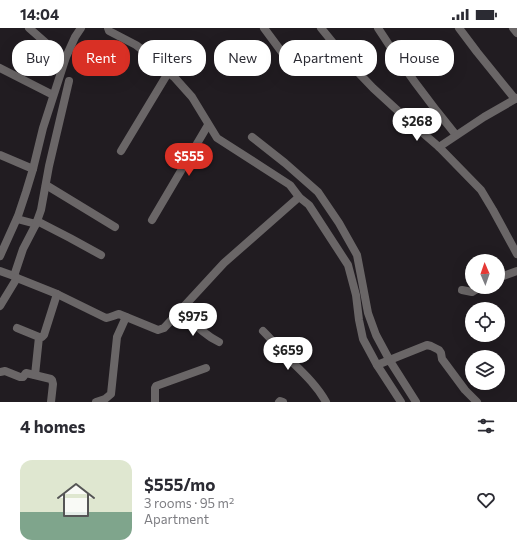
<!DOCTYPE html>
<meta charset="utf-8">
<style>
body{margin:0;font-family:Commissioner,sans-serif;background:#f7f7f7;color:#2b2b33;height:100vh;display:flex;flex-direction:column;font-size:15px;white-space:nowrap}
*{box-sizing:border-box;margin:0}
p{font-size:13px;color:#7c7c81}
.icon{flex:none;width:22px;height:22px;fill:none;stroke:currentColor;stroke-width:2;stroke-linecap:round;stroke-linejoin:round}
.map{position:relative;height:374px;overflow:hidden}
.panel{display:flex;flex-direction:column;background:#fff;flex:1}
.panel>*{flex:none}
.banner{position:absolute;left:12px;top:12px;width:493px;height:36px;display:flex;gap:8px}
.needle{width:26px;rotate:358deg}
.fabs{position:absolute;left:465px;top:226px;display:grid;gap:8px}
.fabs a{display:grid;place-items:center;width:40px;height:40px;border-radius:50%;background:#fff;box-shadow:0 4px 16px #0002;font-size:20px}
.price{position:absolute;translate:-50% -34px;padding:0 9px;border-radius:14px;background:#fff;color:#222;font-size:13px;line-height:26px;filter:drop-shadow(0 1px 2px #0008)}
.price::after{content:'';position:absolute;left:50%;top:24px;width:12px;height:9px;margin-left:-6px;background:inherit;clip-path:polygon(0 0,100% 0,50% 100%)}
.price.active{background:#d93025;color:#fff}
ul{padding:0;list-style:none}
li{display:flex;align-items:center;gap:12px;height:100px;padding:0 20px}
li span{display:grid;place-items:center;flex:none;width:112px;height:80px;border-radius:12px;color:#555}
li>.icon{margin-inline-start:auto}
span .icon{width:48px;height:48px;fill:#fffc;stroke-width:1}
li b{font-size:17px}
h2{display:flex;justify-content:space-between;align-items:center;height:48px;padding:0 20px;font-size:17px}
.chip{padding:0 14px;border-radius:16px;background:#fff;box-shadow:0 4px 16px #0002;font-size:14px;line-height:36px}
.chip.active{background:#d93025;color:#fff}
.status{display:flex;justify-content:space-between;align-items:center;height:28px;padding:0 20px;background:#fff;direction:ltr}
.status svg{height:11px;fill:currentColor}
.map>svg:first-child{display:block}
</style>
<div class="status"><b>14:04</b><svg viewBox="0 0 49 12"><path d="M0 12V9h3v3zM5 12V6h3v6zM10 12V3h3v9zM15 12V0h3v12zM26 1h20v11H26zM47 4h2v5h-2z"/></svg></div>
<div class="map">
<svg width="517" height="374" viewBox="0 0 517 374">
<rect width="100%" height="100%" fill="#211c21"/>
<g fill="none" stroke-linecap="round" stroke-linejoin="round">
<!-- minor -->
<g stroke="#6a6667" stroke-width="8">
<polyline points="29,0 54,22 65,31"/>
<polyline points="108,0 109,3 136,17 152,29 160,38 175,50 192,69 217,110 290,157 299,169 309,177 348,237 356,267 359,292 363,311 377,337 401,374"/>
<polyline points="264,0 284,27"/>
<polyline points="321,0 352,38 373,60 409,93 439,119 481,162 493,182 517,226"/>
<path d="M378,0C402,38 428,73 456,107"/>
<polyline points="459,0 477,24 515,71"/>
<polyline points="513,0 517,5"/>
<polyline points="0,40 53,67"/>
<polyline points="252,109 285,135 318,164 339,195 357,227 368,285 376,307 390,333 416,374"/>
<polyline points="439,119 484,89 517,70"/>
<polyline points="121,123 168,45"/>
<polyline points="0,127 33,141"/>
<polyline points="46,157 115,199"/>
<polyline points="17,191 36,196"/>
<polyline points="152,192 208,97"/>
<polyline points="37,193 70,210 101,227"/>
<polyline points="0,228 18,188 26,164 33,141 43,100 66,29 75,9 81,0"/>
<path d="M0,243L14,248L17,250L57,266L106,290C111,289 115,287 119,286L158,302L164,300L224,235L299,169"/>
<polyline points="14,248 23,221 36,196 41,182 49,138 69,53"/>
<polyline points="498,250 517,243"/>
<polyline points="462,262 472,264 480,259"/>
<polyline points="0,278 17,250"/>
<path d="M180,282C193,294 204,307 219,314"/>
<polyline points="17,300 39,309 35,347"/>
<path d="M263,303C271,311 279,320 287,329C301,343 316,356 326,374"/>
<polyline points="39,309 42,309 44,307 57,266"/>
<polyline points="377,337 427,317 431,318 439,322 441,325 442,331 465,362 477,374"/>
<polyline points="0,344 5,343 20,349 23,349 26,345 51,351 52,352 53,356 51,374"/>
<polyline points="96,374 105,371 111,366 117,309 126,289"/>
<polyline points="155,374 155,360 156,358 206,340"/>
<polyline points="279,374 280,373 283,374"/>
</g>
</g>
</svg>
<div class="fabs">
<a><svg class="needle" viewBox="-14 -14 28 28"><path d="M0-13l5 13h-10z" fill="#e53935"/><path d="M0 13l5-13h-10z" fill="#7c7c81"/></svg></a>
<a><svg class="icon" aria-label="locate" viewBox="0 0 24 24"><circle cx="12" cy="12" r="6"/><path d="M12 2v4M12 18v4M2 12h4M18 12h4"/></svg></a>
<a><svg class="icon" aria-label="layers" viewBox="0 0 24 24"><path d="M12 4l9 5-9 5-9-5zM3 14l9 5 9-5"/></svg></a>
</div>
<b class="price" style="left:417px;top:114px">$268</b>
<b class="price active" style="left:189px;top:149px">$555</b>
<b class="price" style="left:193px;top:309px">$975</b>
<b class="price" style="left:288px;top:343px">$659</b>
<div class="banner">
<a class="chip">Buy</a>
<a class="chip active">Rent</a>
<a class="chip">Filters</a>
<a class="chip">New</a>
<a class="chip">Apartment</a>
<a class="chip">House</a>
</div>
</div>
<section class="panel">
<h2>4 homes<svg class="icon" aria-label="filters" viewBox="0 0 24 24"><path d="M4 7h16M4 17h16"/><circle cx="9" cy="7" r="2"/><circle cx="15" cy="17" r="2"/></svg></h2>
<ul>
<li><span style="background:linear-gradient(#dfe7d0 65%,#7fa58c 0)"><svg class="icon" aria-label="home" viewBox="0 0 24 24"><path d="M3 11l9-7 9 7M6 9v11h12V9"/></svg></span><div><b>$555/mo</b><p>3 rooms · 95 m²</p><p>Apartment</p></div><svg class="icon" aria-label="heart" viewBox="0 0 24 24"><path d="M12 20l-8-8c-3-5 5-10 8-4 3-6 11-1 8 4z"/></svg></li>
</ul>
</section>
